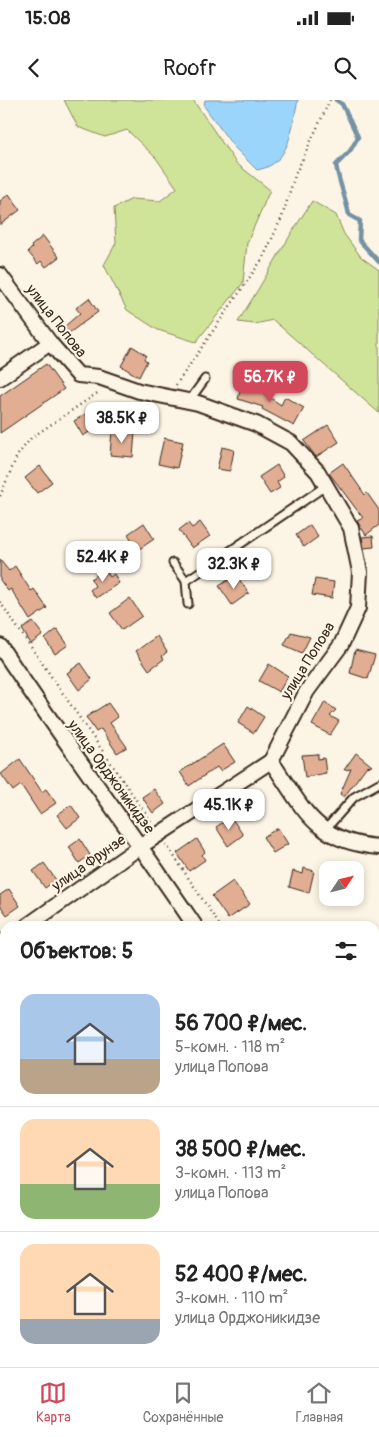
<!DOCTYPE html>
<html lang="ru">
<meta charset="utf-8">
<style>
body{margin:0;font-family:Pangolin,sans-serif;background:#f2f2f2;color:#222;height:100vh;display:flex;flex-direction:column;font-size:19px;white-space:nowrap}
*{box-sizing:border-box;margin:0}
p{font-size:16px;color:#767676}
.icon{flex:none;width:28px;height:28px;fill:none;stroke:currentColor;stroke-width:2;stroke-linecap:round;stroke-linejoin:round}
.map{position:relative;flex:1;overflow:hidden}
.drawer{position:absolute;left:0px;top:821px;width:380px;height:446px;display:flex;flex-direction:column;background:#fff;border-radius:15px 15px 0 0;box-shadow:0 2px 8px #0003}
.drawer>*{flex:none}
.needle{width:32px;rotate:55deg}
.tools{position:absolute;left:319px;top:761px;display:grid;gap:10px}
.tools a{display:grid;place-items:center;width:45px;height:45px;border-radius:10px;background:#fff;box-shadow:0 2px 8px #0003;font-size:25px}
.price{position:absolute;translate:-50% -42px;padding:0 11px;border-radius:10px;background:#fff;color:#222;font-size:16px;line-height:32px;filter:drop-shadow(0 1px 2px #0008)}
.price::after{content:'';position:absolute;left:50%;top:30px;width:15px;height:11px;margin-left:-8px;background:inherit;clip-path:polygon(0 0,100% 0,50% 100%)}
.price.current{background:#d1495b;color:#fff}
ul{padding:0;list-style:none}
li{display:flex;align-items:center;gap:15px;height:125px;padding:0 20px}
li+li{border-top:1px solid #e0e0e0}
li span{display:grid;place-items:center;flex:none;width:140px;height:100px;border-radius:15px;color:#555}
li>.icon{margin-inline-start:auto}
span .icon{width:60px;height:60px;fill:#fffc;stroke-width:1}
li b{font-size:21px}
h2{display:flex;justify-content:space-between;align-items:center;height:60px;padding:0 20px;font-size:21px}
.status{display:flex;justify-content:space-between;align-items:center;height:35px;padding:0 25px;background:#fff;direction:ltr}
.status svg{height:14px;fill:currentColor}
header{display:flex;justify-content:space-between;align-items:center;height:65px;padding:0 20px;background:#fff;font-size:22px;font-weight:600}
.dock{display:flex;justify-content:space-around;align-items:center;height:70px;border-top:1px solid #e0e0e0;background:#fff;font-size:14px;color:#767676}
.dock a{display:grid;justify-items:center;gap:2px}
.dock .current{color:#d1495b}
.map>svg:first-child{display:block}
</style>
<div class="status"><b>15:08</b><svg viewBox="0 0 49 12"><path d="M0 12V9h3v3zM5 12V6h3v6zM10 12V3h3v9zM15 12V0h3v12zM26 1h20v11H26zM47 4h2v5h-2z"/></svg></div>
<header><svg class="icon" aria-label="back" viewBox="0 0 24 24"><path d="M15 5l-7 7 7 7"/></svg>Roofr<svg class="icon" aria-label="search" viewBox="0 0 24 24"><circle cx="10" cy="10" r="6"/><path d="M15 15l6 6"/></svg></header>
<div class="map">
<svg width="379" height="1267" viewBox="0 0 379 1267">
<rect width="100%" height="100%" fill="#fcf5e5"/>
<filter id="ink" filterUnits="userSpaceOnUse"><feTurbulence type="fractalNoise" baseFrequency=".02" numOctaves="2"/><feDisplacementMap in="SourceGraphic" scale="10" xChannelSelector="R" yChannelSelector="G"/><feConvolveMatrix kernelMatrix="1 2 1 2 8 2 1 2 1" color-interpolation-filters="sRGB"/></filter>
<g filter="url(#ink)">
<!-- green -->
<g fill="#d0e499" stroke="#86875c">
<polygon points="64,0 193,0 236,63 270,90 247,143 243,183 196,242 158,230 127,210 104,165 116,143 114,108 132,99 160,101 177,88 156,58 127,30 105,37 78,27"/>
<path d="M312,101L336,115L344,134L361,157L379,170V313L273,220L255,224L238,222C264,181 286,140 312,101Z"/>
<polygon points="375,1180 379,1186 379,1267 30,1267 37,1262 375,1262"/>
</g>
<!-- water -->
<path fill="#9cd5fc" stroke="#7591a3" d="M205,0H298C291,29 291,64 257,70L233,46L204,6Z"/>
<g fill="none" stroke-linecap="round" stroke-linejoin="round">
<!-- stream -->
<path stroke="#7591a3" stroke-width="4.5" d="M336,0L342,4L358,37L350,51L336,65C339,83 346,98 349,115L360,121L359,140L379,162"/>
</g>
<!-- building -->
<g fill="#e1ae93" stroke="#3b2a1e">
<polygon points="9,94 20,110 0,125 0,101"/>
<polygon points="43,136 59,157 46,167 41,161 38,164 28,152 32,148 31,146"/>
<polygon points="89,198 98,212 69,233 64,227 80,213 76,208"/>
<polygon points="132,246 146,255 144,259 147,261 139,277 121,266"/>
<polygon points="46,264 64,289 0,333 0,296"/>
<polygon points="243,280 265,286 263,293 281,305 285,297 304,308 294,326 262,309 263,307 238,299"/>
<polygon points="97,307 106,321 83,336 74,321"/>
<polygon points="328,325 339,342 316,357 304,341"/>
<polygon points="112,330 135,332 133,357 110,355"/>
<polygon points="164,338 183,342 177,368 158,364"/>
<polygon points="222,347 234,350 230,371 217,369"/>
<polygon points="343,363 365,395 367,393 379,410 379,425 366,435 357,421 363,418 329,373"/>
<polygon points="277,365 284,377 277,382 280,388 270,394 259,377"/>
<polygon points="40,366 52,382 37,393 25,378"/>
<polygon points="200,422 210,436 192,448 179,430 188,423 192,428"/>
<polygon points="144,423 154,439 138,450 128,434"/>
<polygon points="310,425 318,437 304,447 296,435"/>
<polygon points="373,436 374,447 364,448 362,437"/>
<polygon points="0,460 9,471 15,466 31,491 34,489 47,508 30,520 11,489 8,491 0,480"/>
<polygon points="105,469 110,477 114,474 119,483 96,498 90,490 95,486 91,479"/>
<polygon points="236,475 249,493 232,505 219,486"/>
<polygon points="315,479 334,482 332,498 312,495"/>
<polygon points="130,498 142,516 122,530 110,513"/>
<polygon points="33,522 43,535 31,544 22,529"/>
<polygon points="57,529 68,545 55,554 45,539"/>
<polygon points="291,532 310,537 302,553 284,545"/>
<polygon points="157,536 167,552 162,556 164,559 149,570 136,551"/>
<polygon points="355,550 375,555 368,579 350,573"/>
<polygon points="81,563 92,579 79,590 67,573"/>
<polygon points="269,564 288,576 279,592 259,581"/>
<polygon points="325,602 336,610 330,616 339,621 330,635 312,625"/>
<polygon points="108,603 118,617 110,623 127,647 117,653 101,629 96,632 86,617"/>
<polygon points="248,606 264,617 254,633 238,623"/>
<polygon points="223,644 235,662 220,671 217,667 189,686 180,672"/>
<polygon points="356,653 372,666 366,667 344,697 340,694 351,669 344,670"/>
<polygon points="318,654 318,659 324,658 326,673 305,677 302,655"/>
<polygon points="20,659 42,692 46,689 56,703 40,714 21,685 13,691 1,674"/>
<polygon points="154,689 165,704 153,713 142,697"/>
<polygon points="71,705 80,718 67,728 57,715"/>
<polygon points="231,717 243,735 228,746 216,727"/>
<polygon points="278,728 288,744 273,753 263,737"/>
<polygon points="80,739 90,755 79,763 69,747"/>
<polygon points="197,739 205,752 202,755 205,760 189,771 177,753"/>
<polygon points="44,763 56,780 45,788 33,771"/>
<polygon points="304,768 314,771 309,793 289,787 293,771 303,774"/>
<polygon points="233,781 250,804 228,819 212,796"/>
<polygon points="9,789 20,806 7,815 0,805 0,795"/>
</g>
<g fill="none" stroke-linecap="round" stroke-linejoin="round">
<!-- lane casing -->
<g stroke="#3b2a1e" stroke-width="11">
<g id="lane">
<polyline points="189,301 205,279"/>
<polyline points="173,463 186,481"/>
<polyline points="188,504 186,481 327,385"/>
<polyline points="325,730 354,697 379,683"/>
<polyline points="0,1000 5,996"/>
<polyline points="0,1160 5,1167"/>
<polyline points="132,1262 135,1267"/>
<polyline points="234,1262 237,1267"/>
<polyline points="344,1262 347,1267"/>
<polyline points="117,1267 124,1262"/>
</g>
</g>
<!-- street casing -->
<g stroke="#3b2a1e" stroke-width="18">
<g id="street">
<path d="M0,175L50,243L78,275L99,277L139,291L198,303L256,324L291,343L318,372L351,428L360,472L358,508L341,545L307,591L271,661C304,709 315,742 379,747"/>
<polyline points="0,278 50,243"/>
<path d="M0,546C63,641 132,732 195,826"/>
<polyline points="27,826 141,746 271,661"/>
<polyline points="0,845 5,841"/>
<polyline points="375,919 379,916"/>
<polyline points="375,1088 379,1094"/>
<polyline points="0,1180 5,1177"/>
</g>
</g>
<!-- path -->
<g stroke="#3b2a1e" stroke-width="2.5" stroke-dasharray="1 4" stroke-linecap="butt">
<polyline points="176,285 263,158 282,117 295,75 330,0"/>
<polyline points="0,396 17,356 31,338 99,292"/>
<polyline points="0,502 152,723"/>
<polyline points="166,744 220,826"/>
<polyline points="375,1061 379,1067"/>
</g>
<!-- lane -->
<use href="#lane" stroke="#fcf5e5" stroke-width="7"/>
<!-- street -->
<use href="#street" stroke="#fcf5e5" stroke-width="14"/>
</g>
</g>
<g text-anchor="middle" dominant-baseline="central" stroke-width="4.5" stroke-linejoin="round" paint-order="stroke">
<!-- street labels -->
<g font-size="15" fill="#3b2a1e" stroke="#fcf5e5">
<text transform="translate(56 221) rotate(52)">улица Попова</text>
<text transform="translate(308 561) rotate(-58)">улица Попова</text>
<text transform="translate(111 677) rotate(54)">улица Орджоникидзе</text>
<text transform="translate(89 763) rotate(-35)">улица Фрунзе</text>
</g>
</g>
</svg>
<div class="tools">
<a><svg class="needle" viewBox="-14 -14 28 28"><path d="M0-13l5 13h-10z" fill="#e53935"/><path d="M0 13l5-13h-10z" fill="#767676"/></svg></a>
</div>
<b class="price current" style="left:270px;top:303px">56.7K ₽</b>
<b class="price" style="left:122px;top:344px">38.5K ₽</b>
<b class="price" style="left:103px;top:483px">52.4K ₽</b>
<b class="price" style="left:234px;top:490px">32.3K ₽</b>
<b class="price" style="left:229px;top:731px">45.1K ₽</b>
<section class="drawer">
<h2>Объектов: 5<svg class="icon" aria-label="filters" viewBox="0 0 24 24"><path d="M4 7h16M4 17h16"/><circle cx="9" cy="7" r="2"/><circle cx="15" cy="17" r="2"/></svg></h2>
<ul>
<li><span style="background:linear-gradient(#a9c7e8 65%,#b9a48a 0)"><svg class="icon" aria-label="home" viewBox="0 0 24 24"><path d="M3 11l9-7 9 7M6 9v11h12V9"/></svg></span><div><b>56 700 ₽/мес.</b><p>5-комн. · 118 m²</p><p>улица Попова</p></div></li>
<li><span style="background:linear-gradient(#ffd9b3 65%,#8fb573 0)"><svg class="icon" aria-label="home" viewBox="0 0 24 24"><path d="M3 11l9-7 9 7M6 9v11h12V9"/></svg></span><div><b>38 500 ₽/мес.</b><p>3-комн. · 113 m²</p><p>улица Попова</p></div></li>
<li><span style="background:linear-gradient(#ffd9b3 75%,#9aa5b1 0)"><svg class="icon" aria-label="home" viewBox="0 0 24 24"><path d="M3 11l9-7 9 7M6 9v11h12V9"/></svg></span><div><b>52 400 ₽/мес.</b><p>3-комн. · 110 m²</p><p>улица Орджоникидзе</p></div></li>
</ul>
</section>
</div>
<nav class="dock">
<a class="current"><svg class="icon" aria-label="map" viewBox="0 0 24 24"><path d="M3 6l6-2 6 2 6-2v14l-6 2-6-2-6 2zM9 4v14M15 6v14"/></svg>Карта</a>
<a><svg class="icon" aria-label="saved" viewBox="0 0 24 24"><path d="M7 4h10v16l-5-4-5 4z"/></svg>Сохранённые</a>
<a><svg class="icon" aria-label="home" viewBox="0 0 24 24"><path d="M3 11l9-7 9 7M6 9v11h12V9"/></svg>Главная</a>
</nav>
